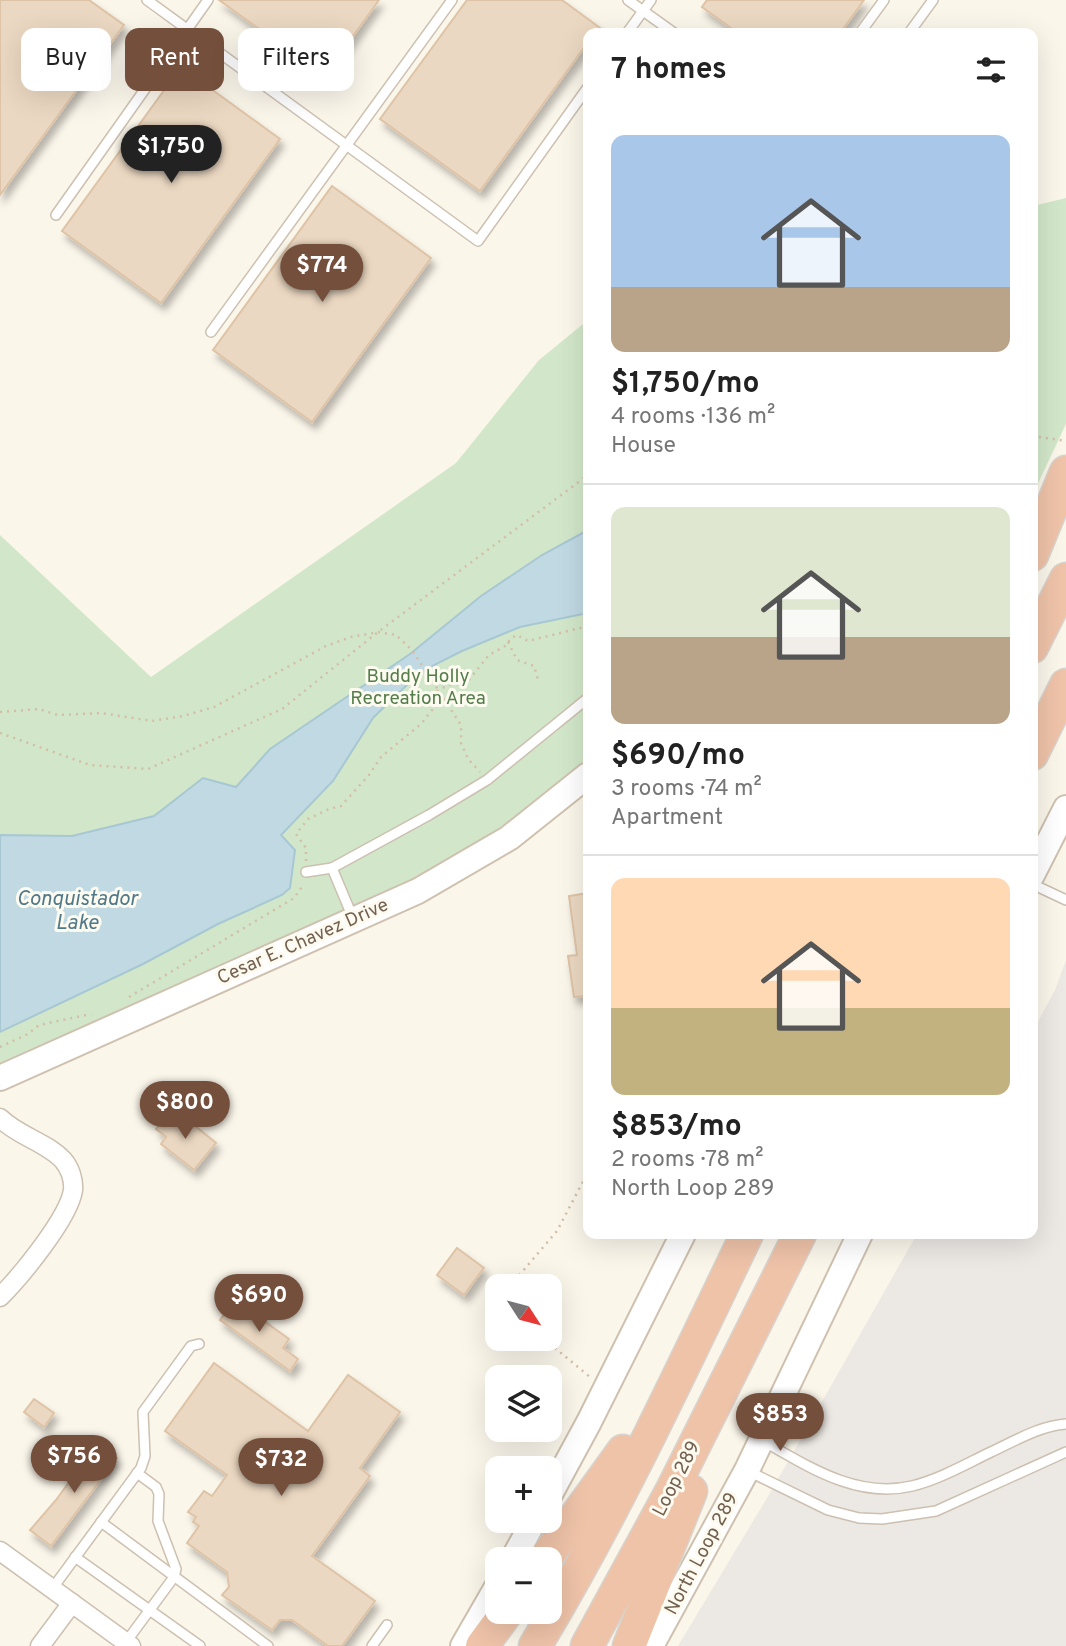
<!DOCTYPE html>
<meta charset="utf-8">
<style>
body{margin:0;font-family:Overpass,sans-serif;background:#f6f6f6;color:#222;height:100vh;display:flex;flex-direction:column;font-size:26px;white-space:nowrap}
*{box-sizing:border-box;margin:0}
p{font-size:23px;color:#767676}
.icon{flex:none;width:38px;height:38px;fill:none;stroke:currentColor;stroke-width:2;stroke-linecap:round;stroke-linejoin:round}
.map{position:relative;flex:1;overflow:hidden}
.drawer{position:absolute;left:583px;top:28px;width:455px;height:1211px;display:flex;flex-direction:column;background:#fff;border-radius:14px;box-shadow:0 7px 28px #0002}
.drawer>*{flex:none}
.top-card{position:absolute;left:21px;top:28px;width:457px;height:63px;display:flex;gap:14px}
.needle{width:46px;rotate:126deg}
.controls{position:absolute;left:485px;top:1274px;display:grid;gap:14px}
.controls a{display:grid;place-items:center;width:77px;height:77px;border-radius:14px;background:#fff;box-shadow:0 7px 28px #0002;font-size:35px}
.price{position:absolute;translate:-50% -60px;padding:0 16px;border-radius:24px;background:#744f3c;color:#fff;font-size:23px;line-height:46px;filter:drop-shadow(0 2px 4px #0008)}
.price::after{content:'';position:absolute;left:50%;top:42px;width:21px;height:16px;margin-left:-10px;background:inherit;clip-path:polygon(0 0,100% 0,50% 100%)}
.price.on{background:#222;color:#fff}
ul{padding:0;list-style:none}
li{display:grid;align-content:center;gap:14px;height:371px;padding:0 28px}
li+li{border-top:2px solid #e0e0e0}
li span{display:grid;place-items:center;height:217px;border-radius:14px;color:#555}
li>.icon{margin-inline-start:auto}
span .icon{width:126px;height:126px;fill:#fffc;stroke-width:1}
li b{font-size:30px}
h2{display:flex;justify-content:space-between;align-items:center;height:84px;padding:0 28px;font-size:30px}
.pill{padding:0 24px;border-radius:14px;background:#fff;box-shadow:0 7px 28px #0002;font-size:24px;line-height:63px}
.pill.on{background:#744f3c;color:#fff}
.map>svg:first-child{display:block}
</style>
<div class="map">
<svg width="1066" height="1646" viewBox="0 0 1066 1646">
<defs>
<filter id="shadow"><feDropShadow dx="4" dy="7" stdDeviation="3.5" flood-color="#0004"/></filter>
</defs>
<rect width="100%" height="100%" fill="#fbf6ea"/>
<!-- industrial -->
<polygon fill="#ece8e3" points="1066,960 1066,1646 678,1646 773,1488 917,1234 1032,1234 1033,1031 1055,990"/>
<!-- green -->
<g fill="#d2e7c9">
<polygon points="1066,198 1066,424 1033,494 1033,206"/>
<path d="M588,320V758C532,809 470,850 403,885L0,1065V535L151,677L456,463L539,360Z"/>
</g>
<!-- water -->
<polygon fill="#c0d9e3" stroke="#a7c7d3" stroke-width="2" points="588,530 588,613 520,627 462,651 434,665 413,679 373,718 333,781 281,835 295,850 290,888 282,895 218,924 143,964 0,1032 0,835 72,836 154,816 203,778 236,787 270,749 410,654 481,596 542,555"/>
<!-- building -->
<g fill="#ebd8c2" stroke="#dec3a6" stroke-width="2" filter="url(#shadow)">
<polygon points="0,0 89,0 124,25 0,195"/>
<polygon points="219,0 379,0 324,76"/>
<polygon points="467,0 562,0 607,33 588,33 588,42 480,191 380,119"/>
<polygon points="707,0 864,0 840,33 738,33 702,7"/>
<polygon points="181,67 280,139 161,303 62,231"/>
<polygon points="332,186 431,258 312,422 213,350"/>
<polygon points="588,893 588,996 574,997 568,956 577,955 569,896"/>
<polygon points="168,1114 178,1123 183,1116 216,1143 194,1170 161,1144 166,1137 156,1129"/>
<polygon points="457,1248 484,1268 464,1295 437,1275"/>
<polygon points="235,1300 289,1339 283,1348 298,1359 290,1371 220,1320"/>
<polygon points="214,1363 308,1431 348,1375 400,1412 360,1468 370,1476 312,1556 375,1601 342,1646 328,1646 292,1620 280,1620 272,1630 222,1595 229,1587 227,1572 187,1543 199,1526 193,1522 196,1517 188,1512 204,1491 212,1496 227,1475 165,1431"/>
<polygon points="34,1399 54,1413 44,1427 24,1412"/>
<polygon points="97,1444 117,1458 51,1546 30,1530 56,1500"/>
</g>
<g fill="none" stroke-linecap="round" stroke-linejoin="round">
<!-- lane casing -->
<g stroke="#ccc0b1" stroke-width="12">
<g id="lane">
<polyline points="147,0 478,241 588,87"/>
<polyline points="628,0 674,33"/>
<polyline points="627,33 651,0"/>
<polyline points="860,33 884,0"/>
<polyline points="909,33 933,0"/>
<polyline points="56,215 208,0"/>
<polyline points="211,332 452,0"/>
<polyline points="306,872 332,868"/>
<polyline points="1032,884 1066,900"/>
<polyline points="353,918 332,868 429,815 487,780 588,698"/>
<path d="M763,1441C809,1467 857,1499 912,1486C940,1479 966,1464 991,1452C1015,1441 1039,1426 1066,1424"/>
<polyline points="748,1471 828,1510 859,1518 882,1519 936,1511 1066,1452"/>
<polyline points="101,1522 268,1646"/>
<polyline points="75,1557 200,1646"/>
<polyline points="52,1589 141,1468 145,1456 143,1412 191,1346 199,1344"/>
<polyline points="126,1642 174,1577 176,1569 158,1521 159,1494 156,1487 137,1473"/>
<polyline points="372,1646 387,1625"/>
</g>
</g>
<!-- street casing -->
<g stroke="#ccc0b1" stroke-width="21">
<g id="street">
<path d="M0,1118C18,1136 46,1142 63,1160C70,1168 74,1180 73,1190C69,1218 20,1277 0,1297"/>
<polyline points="0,1551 131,1646"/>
<polyline points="40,1646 72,1603"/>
</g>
</g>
<!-- secondary casing -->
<g stroke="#cec1af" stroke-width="28">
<g id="secondary">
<polyline points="1032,875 1066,808"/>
<polyline points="0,1078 418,891 509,838 588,775"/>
<polyline points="550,1494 589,1422 683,1234"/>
<polyline points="513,1559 534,1521"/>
<polyline points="463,1646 497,1587"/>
<polyline points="651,1646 747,1470 860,1234"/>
</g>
</g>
<!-- highway casing -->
<g stroke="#d8d3ce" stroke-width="35">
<g id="highway">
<polyline points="1032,555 1066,472"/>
<polyline points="1032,647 1066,579"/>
<polyline points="1032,754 1066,685"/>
<polyline points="545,1559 623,1451"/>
<polyline points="482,1646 507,1612"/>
<path d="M535,1646C615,1514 680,1373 747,1234"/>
<polyline points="587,1646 671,1492 800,1234"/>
<polyline points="629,1646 691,1491"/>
</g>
</g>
<!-- path -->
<g stroke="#d3bea7" stroke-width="2.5" stroke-dasharray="2 5" stroke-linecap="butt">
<polyline points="1032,436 1066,441"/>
<polyline points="508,642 517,660 534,666 539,683"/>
<polyline points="0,712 39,709 58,715 101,713 152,721 183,716 214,707 326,646 351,637 378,632 396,635 412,650 461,725 461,743 468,759 480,772"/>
<polyline points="0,733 90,765 148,769 282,709 378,632 588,475"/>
<polyline points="306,861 306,848 296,834 308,819 329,809 341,806 369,775 381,757 421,724 432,710 434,694 439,690 448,685 461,684 468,681 489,655 507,645 510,639 517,635 528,641 588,626"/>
<polyline points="129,997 294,898 304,884"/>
<polyline points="0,1047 28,1034 39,1025 91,1014"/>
<polyline points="510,1286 557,1231 588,1172"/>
<polyline points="544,1339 590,1377"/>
</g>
<!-- lane -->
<use href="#lane" stroke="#fff" stroke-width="9"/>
<!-- street -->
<use href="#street" stroke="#fff" stroke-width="18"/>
<!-- secondary -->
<use href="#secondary" stroke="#fff" stroke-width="24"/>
<!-- highway -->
<use href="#highway" stroke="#eec3a8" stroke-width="32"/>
</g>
<g text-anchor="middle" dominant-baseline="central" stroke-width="6" stroke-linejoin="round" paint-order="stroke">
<!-- park labels -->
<g font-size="19" fill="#547d4c" stroke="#fdfaf0">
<text x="418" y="677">Buddy Holly<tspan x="418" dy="22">Recreation Area</tspan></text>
</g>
<!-- street labels -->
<g font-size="19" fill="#736150" stroke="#fdfaf0">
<text transform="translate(303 942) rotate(-24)">Cesar E. Chavez Drive</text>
<text transform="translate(677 1479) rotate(-63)">Loop 289</text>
<text transform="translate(702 1554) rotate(-62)">North Loop 289</text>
</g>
<!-- water labels -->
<g font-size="21" font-style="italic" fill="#4f798a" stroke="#fdfaf0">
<text x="77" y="899">Conquistador<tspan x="77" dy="24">Lake</tspan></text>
</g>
</g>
</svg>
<div class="controls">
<a><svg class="needle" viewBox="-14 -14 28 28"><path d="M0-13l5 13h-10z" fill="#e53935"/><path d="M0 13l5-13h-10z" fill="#767676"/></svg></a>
<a><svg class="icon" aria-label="layers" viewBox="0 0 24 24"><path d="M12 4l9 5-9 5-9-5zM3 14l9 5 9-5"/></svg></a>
<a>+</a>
<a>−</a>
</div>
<b class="price on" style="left:171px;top:185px">$1,750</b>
<b class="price" style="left:322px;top:304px">$774</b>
<b class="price" style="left:185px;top:1141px">$800</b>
<b class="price" style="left:259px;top:1334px">$690</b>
<b class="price" style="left:780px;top:1453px">$853</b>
<b class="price" style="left:74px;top:1495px">$756</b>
<b class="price" style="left:281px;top:1498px">$732</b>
<div class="top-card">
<a class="pill">Buy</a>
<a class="pill on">Rent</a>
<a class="pill">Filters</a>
</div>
<section class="drawer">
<h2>7 homes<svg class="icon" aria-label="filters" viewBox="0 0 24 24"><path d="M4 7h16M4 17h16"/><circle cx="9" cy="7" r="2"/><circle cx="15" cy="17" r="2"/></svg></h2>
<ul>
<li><span style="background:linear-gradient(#a9c7e8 70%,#b9a48a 0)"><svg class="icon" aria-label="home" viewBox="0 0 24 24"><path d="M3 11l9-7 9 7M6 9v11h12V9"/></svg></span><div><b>$1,750/mo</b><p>4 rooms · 136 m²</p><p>House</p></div></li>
<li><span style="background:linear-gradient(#dfe7d0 60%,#b9a48a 0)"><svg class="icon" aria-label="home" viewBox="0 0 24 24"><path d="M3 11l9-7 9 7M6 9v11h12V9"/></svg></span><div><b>$690/mo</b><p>3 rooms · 74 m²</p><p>Apartment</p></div></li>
<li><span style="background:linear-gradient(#ffd9b3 60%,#c2b280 0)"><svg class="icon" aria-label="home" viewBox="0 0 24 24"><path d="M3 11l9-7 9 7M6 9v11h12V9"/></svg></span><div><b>$853/mo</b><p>2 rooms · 78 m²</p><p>North Loop 289</p></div></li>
</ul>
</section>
</div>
